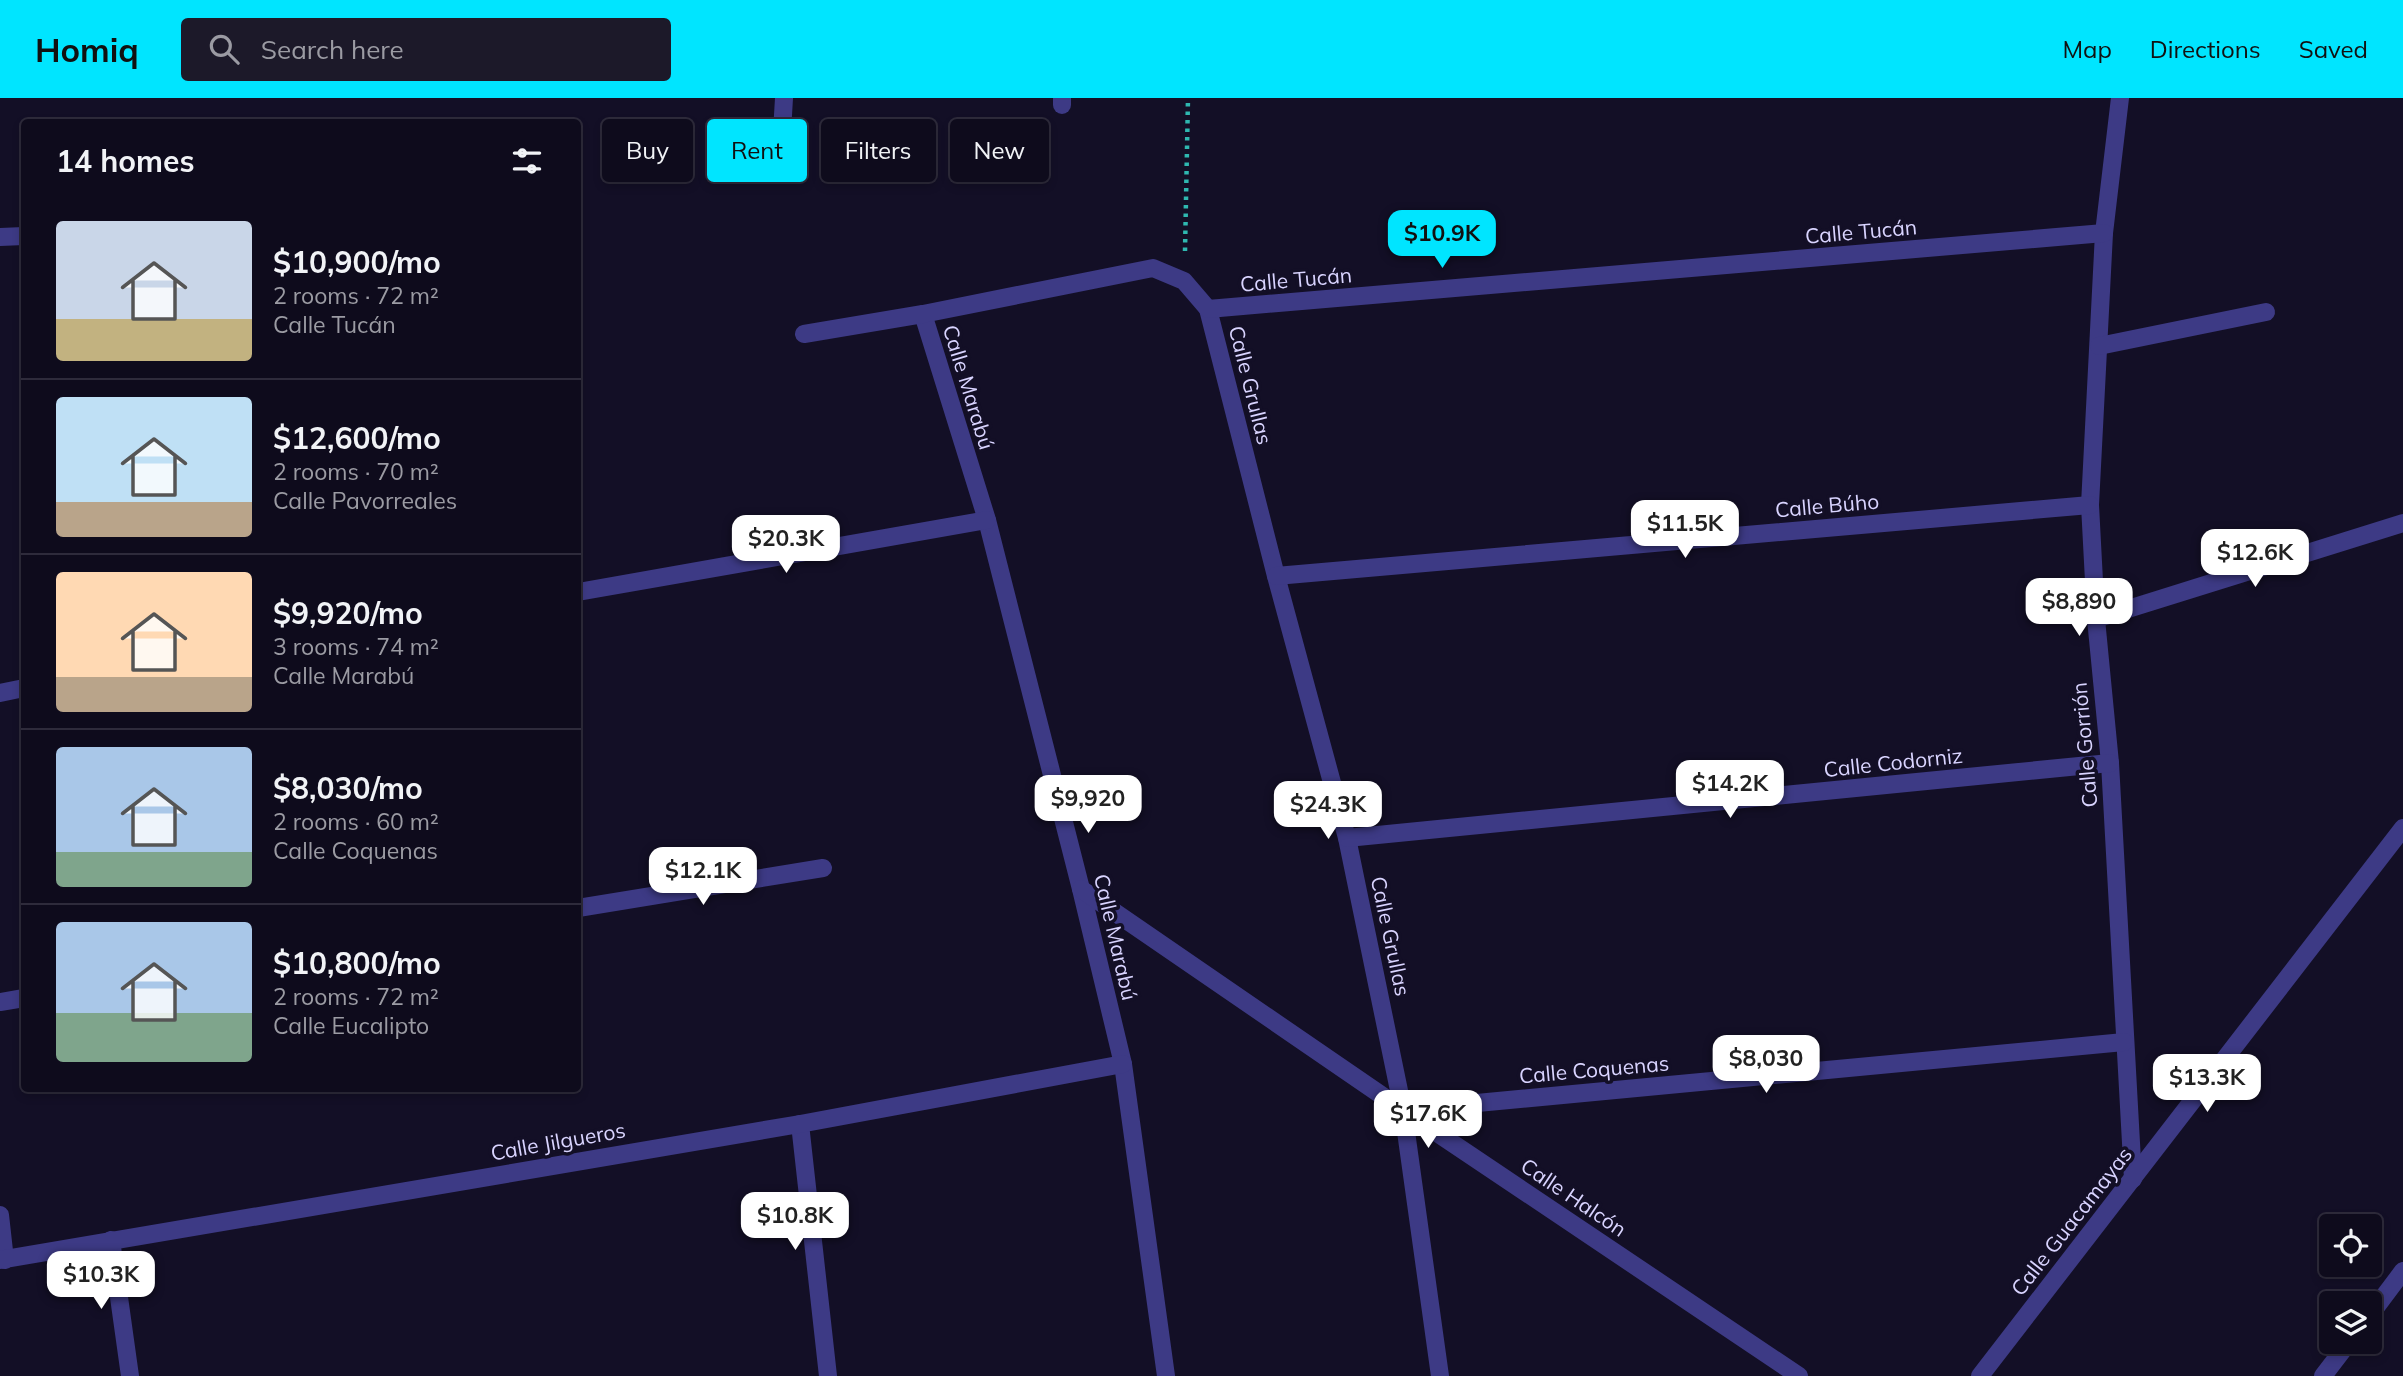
<!DOCTYPE html>
<meta charset="utf-8">
<style>
body{margin:0;font-family:Mulish,sans-serif;background:#1c1929;color:#f1f3f6;height:100vh;display:flex;flex-direction:column;font-size:26px;white-space:nowrap}
*{box-sizing:border-box;margin:0}
p{font-size:23px;color:#9b9ba3}
.icon{flex:none;width:38px;height:38px;fill:none;stroke:currentColor;stroke-width:2;stroke-linecap:round;stroke-linejoin:round}
.map{position:relative;flex:1;overflow:hidden}
.side{position:absolute;left:21px;top:21px;width:560px;height:973px;display:flex;flex-direction:column;background:#0e0b1c;border-radius:7px;box-shadow:0 4px 10px #0003,0 0 0 2px #2e2b3b}
.side>*{flex:none}
.guide{position:absolute;left:602px;top:21px;width:665px;height:63px;display:flex;gap:14px}
.tools{position:absolute;left:2319px;top:1116px;display:grid;gap:14px}
.tools a{display:grid;place-items:center;width:63px;height:63px;border-radius:7px;background:#0e0b1c;box-shadow:0 4px 10px #0003,0 0 0 2px #2e2b3b;font-size:35px}
.price{position:absolute;translate:-50% -60px;padding:0 16px;border-radius:14px;background:#fff;color:#222;font-size:23px;line-height:46px;filter:drop-shadow(0 2px 4px #0008)}
.price::after{content:'';position:absolute;left:50%;top:42px;width:21px;height:16px;margin-left:-10px;background:inherit;clip-path:polygon(0 0,100% 0,50% 100%)}
.price.on{background:#00e5ff;color:#111}
ul{padding:0;list-style:none}
li{display:flex;align-items:center;gap:21px;height:175px;padding:0 35px}
li+li{border-top:2px solid #2e2b3b}
li span{display:grid;place-items:center;flex:none;width:196px;height:140px;border-radius:7px;color:#555}
li>.icon{margin-inline-start:auto}
span .icon{width:84px;height:84px;fill:#fffc;stroke-width:1}
li b{font-size:30px}
h2{display:flex;justify-content:space-between;align-items:center;height:84px;padding:0 35px;font-size:30px}
.chip{padding:0 24px;border-radius:7px;background:#0e0b1c;box-shadow:0 4px 10px #0003,0 0 0 2px #2e2b3b;font-size:24px;line-height:63px}
.chip.on{background:#00e5ff;color:#111}
header{display:flex;align-items:center;gap:42px;box-sizing:border-box;height:98px;padding:0 35px;background:#00e5ff;color:#111}
header strong{font-size:33px}
nav{display:flex;gap:38px;margin-inline-start:auto;font-size:24px}
.search{width:490px;height:63px;background:#1c1929;display:flex;align-items:center;gap:18px;box-sizing:border-box;padding:0 24px;border-radius:7px;color:#9b9ba3;font-size:26px}
.map>svg:first-child{display:block}
</style>
<header>
<strong>Homiq</strong>
<div class="search"><svg class="icon" aria-label="search" viewBox="0 0 24 24"><circle cx="10" cy="10" r="6"/><path d="M15 15l6 6"/></svg>Search here</div>
<nav><a>Map</a><a>Directions</a><a>Saved</a></nav>
</header>
<div class="map">
<svg width="2403" height="1278" viewBox="0 0 2403 1278">
<rect width="100%" height="100%" fill="#130f26"/>
<g fill="none" stroke-linecap="round" stroke-linejoin="round">
<!-- path -->
<polyline stroke="#2fb8b0" stroke-width="4.5" stroke-dasharray="3.5 5" stroke-linecap="butt" points="1185,153 1188,0"/>
<!-- minor -->
<g stroke="#3d3a85" stroke-width="18">
<polyline points="2120,0 2104,135 2090,407 2096,521 2110,665 2133,1081"/>
<polyline points="1062,7 1062,0"/>
<polyline points="780,68 784,0"/>
<polyline points="0,139 24,138"/>
<polyline points="1208,211 1276,478 1347,740 1403,1012 1440,1278"/>
<polyline points="923,216 987,422 1081,791 1123,966 1166,1278"/>
<polyline points="804,236 923,216 1153,170 1184,183 1208,211 2104,135"/>
<polyline points="2099,248 2266,214"/>
<polyline points="1276,478 2090,407"/>
<polyline points="578,494 987,422"/>
<polyline points="2096,521 2403,425"/>
<polyline points="0,595 24,590"/>
<polyline points="1347,740 2110,665"/>
<polyline points="1081,791 1403,1012 1799,1278"/>
<polyline points="578,810 823,770"/>
<polyline points="0,904 24,900"/>
<polyline points="1403,1012 2124,944"/>
<polyline points="800,1026 828,1278"/>
<polyline points="0,1117 5,1162"/>
<polyline points="111,1142 130,1278"/>
<polyline points="0,1162 800,1026 1123,966"/>
<polyline points="2370,1217 2403,1173"/>
<polyline points="1980,1278 2403,730"/>
<polyline points="2323,1278 2349,1244"/>
</g>
</g>
<g text-anchor="middle" dominant-baseline="central" stroke-width="7" stroke-linejoin="round" paint-order="stroke">
<!-- street labels -->
<g font-size="21" fill="#d9d4ff" stroke="#130f26">
<text transform="translate(1861 133) rotate(-5)">Calle Tucán</text>
<text transform="translate(1296 181) rotate(-5)">Calle Tucán</text>
<text transform="translate(1251 287) rotate(76)">Calle Grullas</text>
<text transform="translate(969 289) rotate(73)">Calle Marabú</text>
<text transform="translate(1827 407) rotate(-5)">Calle Búho</text>
<text transform="translate(2084 647) rotate(-95)">Calle Gorrión</text>
<text transform="translate(1893 664) rotate(-6)">Calle Codorniz</text>
<text transform="translate(1391 838) rotate(78)">Calle Grullas</text>
<text transform="translate(1116 839) rotate(77)">Calle Marabú</text>
<text transform="translate(1594 971) rotate(-5)">Calle Coquenas</text>
<text transform="translate(558 1043) rotate(-10)">Calle Jilgueros</text>
<text transform="translate(1574 1099) rotate(34)">Calle Halcón</text>
<text transform="translate(2071 1123) rotate(-52)">Calle Guacamayas</text>
</g>
</g>
</svg>
<div class="tools">
<a><svg class="icon" aria-label="locate" viewBox="0 0 24 24"><circle cx="12" cy="12" r="6"/><path d="M12 2v4M12 18v4M2 12h4M18 12h4"/></svg></a>
<a><svg class="icon" aria-label="layers" viewBox="0 0 24 24"><path d="M12 4l9 5-9 5-9-5zM3 14l9 5 9-5"/></svg></a>
</div>
<b class="price on" style="left:1442px;top:172px">$10.9K</b>
<b class="price" style="left:1685px;top:462px">$11.5K</b>
<b class="price" style="left:786px;top:477px">$20.3K</b>
<b class="price" style="left:2255px;top:491px">$12.6K</b>
<b class="price" style="left:2079px;top:540px">$8,890</b>
<b class="price" style="left:1730px;top:722px">$14.2K</b>
<b class="price" style="left:1088px;top:737px">$9,920</b>
<b class="price" style="left:1328px;top:743px">$24.3K</b>
<b class="price" style="left:703px;top:809px">$12.1K</b>
<b class="price" style="left:1766px;top:997px">$8,030</b>
<b class="price" style="left:2207px;top:1016px">$13.3K</b>
<b class="price" style="left:1428px;top:1052px">$17.6K</b>
<b class="price" style="left:795px;top:1154px">$10.8K</b>
<b class="price" style="left:101px;top:1213px">$10.3K</b>
<div class="guide">
<a class="chip">Buy</a>
<a class="chip on">Rent</a>
<a class="chip">Filters</a>
<a class="chip">New</a>
</div>
<section class="side">
<h2>14 homes<svg class="icon" aria-label="filters" viewBox="0 0 24 24"><path d="M4 7h16M4 17h16"/><circle cx="9" cy="7" r="2"/><circle cx="15" cy="17" r="2"/></svg></h2>
<ul>
<li><span style="background:linear-gradient(#c9d6e8 70%,#c2b280 0)"><svg class="icon" aria-label="home" viewBox="0 0 24 24"><path d="M3 11l9-7 9 7M6 9v11h12V9"/></svg></span><div><b>$10,900/mo</b><p>2 rooms · 72 m²</p><p>Calle Tucán</p></div></li>
<li><span style="background:linear-gradient(#bfe0f5 75%,#b9a48a 0)"><svg class="icon" aria-label="home" viewBox="0 0 24 24"><path d="M3 11l9-7 9 7M6 9v11h12V9"/></svg></span><div><b>$12,600/mo</b><p>2 rooms · 70 m²</p><p>Calle Pavorreales</p></div></li>
<li><span style="background:linear-gradient(#ffd9b3 75%,#b9a48a 0)"><svg class="icon" aria-label="home" viewBox="0 0 24 24"><path d="M3 11l9-7 9 7M6 9v11h12V9"/></svg></span><div><b>$9,920/mo</b><p>3 rooms · 74 m²</p><p>Calle Marabú</p></div></li>
<li><span style="background:linear-gradient(#a9c7e8 75%,#7fa58c 0)"><svg class="icon" aria-label="home" viewBox="0 0 24 24"><path d="M3 11l9-7 9 7M6 9v11h12V9"/></svg></span><div><b>$8,030/mo</b><p>2 rooms · 60 m²</p><p>Calle Coquenas</p></div></li>
<li><span style="background:linear-gradient(#a9c7e8 65%,#7fa58c 0)"><svg class="icon" aria-label="home" viewBox="0 0 24 24"><path d="M3 11l9-7 9 7M6 9v11h12V9"/></svg></span><div><b>$10,800/mo</b><p>2 rooms · 72 m²</p><p>Calle Eucalipto</p></div></li>
</ul>
</section>
</div>
